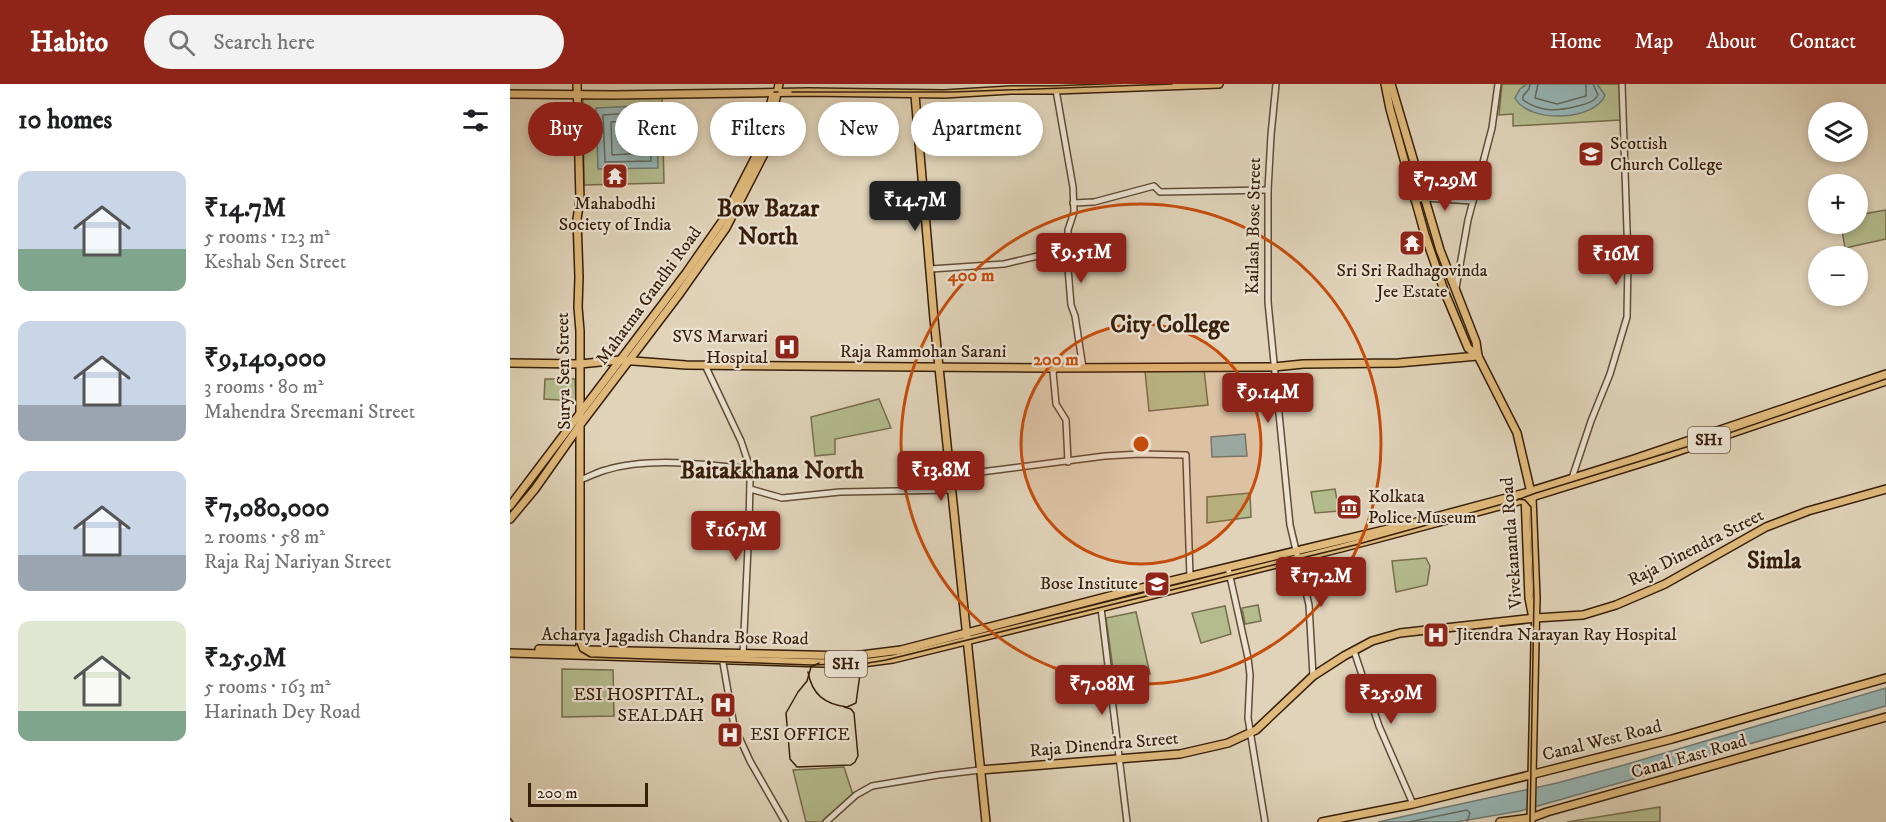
<!DOCTYPE html>
<meta charset="utf-8">
<style>
body{margin:0;font-family:"IM FELL DW Pica",serif;background:#f2f2f2;color:#202124;height:100vh;display:flex;flex-direction:column;font-size:22px;white-space:nowrap}
*{box-sizing:border-box;margin:0}
p{font-size:20px;color:#757577}
.icon{flex:none;width:33px;height:33px;fill:none;stroke:currentColor;stroke-width:2;stroke-linecap:round;stroke-linejoin:round}
.map{position:relative;flex:1;overflow:hidden}
.drawer{display:flex;flex-direction:column;background:#fff;width:510px}
.drawer>*{flex:none}
.hud{position:absolute;left:18px;top:18px;width:570px;height:54px;display:flex;gap:12px}
.tools{position:absolute;left:1298px;top:18px;display:grid;gap:12px}
.tools a{display:grid;place-items:center;width:60px;height:60px;border-radius:50%;background:#fff;box-shadow:0 3px 9px #0003;font-size:30px}
.scale{position:absolute;left:18px;bottom:15px;width:120px;box-sizing:border-box;padding-left:6px;border:3px solid #371f0a;border-top:0;font-size:16px;line-height:21px;white-space:nowrap;color:#371f0a;-webkit-text-stroke:4px #ebe2d2;paint-order:stroke}
.price{position:absolute;translate:-50% -51px;padding:0 14px;border-radius:6px;background:#8f2418;color:#fff;font-size:20px;line-height:39px;filter:drop-shadow(0 2px 3px #0008)}
.price::after{content:'';position:absolute;left:50%;top:36px;width:18px;height:14px;margin-left:-9px;background:inherit;clip-path:polygon(0 0,100% 0,50% 100%)}
.price.current{background:#222;color:#fff}
ul{padding:0;list-style:none}
li{display:flex;align-items:center;gap:18px;height:150px;padding:0 18px}
li span{display:grid;place-items:center;flex:none;width:168px;height:120px;border-radius:12px;color:#555}
li>.icon{margin-inline-start:auto}
span .icon{width:72px;height:72px;fill:#fffc;stroke-width:1}
li b{font-size:26px}
h2{display:flex;justify-content:space-between;align-items:center;height:72px;padding:0 18px;font-size:26px}
.tag{padding:0 21px;border-radius:27px;background:#fff;box-shadow:0 3px 9px #0003;font-size:21px;line-height:54px}
.tag.current{background:#8f2418;color:#fff}
header{display:flex;align-items:center;gap:36px;box-sizing:border-box;height:84px;padding:0 30px;background:#8f2418;color:#fff}
header strong{font-size:28px}
nav{display:flex;gap:33px;margin-inline-start:auto;font-size:21px}
.search{width:420px;height:54px;background:#f2f2f2;display:flex;align-items:center;gap:15px;box-sizing:border-box;padding:0 21px;border-radius:33px;color:#757577;font-size:22px}
main{display:flex;flex:1;min-height:0}
.map>svg:first-child{display:block}
</style>
<header>
<strong>Habito</strong>
<div class="search"><svg class="icon" aria-label="search" viewBox="0 0 24 24"><circle cx="10" cy="10" r="6"/><path d="M15 15l6 6"/></svg>Search here</div>
<nav><a>Home</a><a>Map</a><a>About</a><a>Contact</a></nav>
</header>
<main>
<section class="drawer">
<h2>10 homes<svg class="icon" aria-label="filters" viewBox="0 0 24 24"><path d="M4 7h16M4 17h16"/><circle cx="9" cy="7" r="2"/><circle cx="15" cy="17" r="2"/></svg></h2>
<ul>
<li><span style="background:linear-gradient(#c9d6e8 65%,#7fa58c 0)"><svg class="icon" aria-label="home" viewBox="0 0 24 24"><path d="M3 11l9-7 9 7M6 9v11h12V9"/></svg></span><div><b>₹14.7M</b><p>5 rooms · 123 m²</p><p>Keshab Sen Street</p></div></li>
<li><span style="background:linear-gradient(#c9d6e8 70%,#9aa5b1 0)"><svg class="icon" aria-label="home" viewBox="0 0 24 24"><path d="M3 11l9-7 9 7M6 9v11h12V9"/></svg></span><div><b>₹9,140,000</b><p>3 rooms · 80 m²</p><p>Mahendra Sreemani Street</p></div></li>
<li><span style="background:linear-gradient(#c9d6e8 70%,#9aa5b1 0)"><svg class="icon" aria-label="home" viewBox="0 0 24 24"><path d="M3 11l9-7 9 7M6 9v11h12V9"/></svg></span><div><b>₹7,080,000</b><p>2 rooms · 58 m²</p><p>Raja Raj Nariyan Street</p></div></li>
<li><span style="background:linear-gradient(#dfe7d0 75%,#7fa58c 0)"><svg class="icon" aria-label="home" viewBox="0 0 24 24"><path d="M3 11l9-7 9 7M6 9v11h12V9"/></svg></span><div><b>₹25.9M</b><p>5 rooms · 163 m²</p><p>Harinath Dey Road</p></div></li>
</ul>
</section>
<div class="map">
<svg width="1376" height="738" viewBox="0 0 1376 738">
<rect width="100%" height="100%" fill="#e0d3b9"/>
<filter id="stains"><feTurbulence type="fractalNoise" baseFrequency=".00333" numOctaves="4"/><feColorMatrix values="0 0 0 0 .2 0 0 0 0 .09 0 0 0 0 .02 0 0 0 .5 -.17"/></filter>
<radialGradient id="worn" r=".72"><stop offset=".6" stop-color="#630" stop-opacity="0"/><stop offset="1" stop-color="#630" stop-opacity=".3"/></radialGradient>
<!-- green -->
<g fill="#b4bc8e" stroke="#766e4c" stroke-width="1.5">
<polygon points="992,0 1110,0 1111,36 1003,42 1003,30 989,31"/>
<polygon points="152,13 154,99 74,101 73,14"/>
<polygon points="1376,126 1376,155 1335,164 1331,140 1347,140 1347,131"/>
<polygon points="694,285 698,321 639,327 635,287"/>
<polygon points="35,295 65,295 66,317 34,315"/>
<polygon points="369,315 381,344 325,355 325,370 305,372 301,333"/>
<polygon points="825,405 829,427 805,429 801,408"/>
<polygon points="740,409 741,433 697,439 697,413"/>
<polygon points="916,474 920,482 917,501 886,508 882,477"/>
<polygon points="748,521 751,537 735,540 732,524"/>
<polygon points="715,522 721,550 691,559 682,529"/>
<polygon points="626,528 640,590 604,592 596,534"/>
<polygon points="52,585 103,586 104,632 52,633"/>
<polygon points="334,683 343,711 312,738 296,738 283,686"/>
<polygon points="1150,723 1150,738 1057,738"/>
</g>
<!-- water -->
<g fill="#96b6b7" stroke="#707a72" stroke-width="1.5">
<path d="M1017,0H1087L1095,11C1085,37 1019,40 1005,14L1010,5Z"/>
<polygon points="146,21 148,84 88,85 86,24"/>
<polygon points="735,350 737,372 702,373 701,353"/>
<polygon points="1376,604 1376,622 1192,673 1127,694 1010,727 946,738 868,738 1047,699 1114,681"/>
</g>
<g fill="none" stroke-linecap="round" stroke-linejoin="round">
<!-- shore -->
<g stroke="#666a60" stroke-width="1.5">
<path d="M1020,0L1019,5L1013,12V16C1031,29 1048,27 1068,22C1076,20 1084,18 1088,11L1083,0"/>
<polyline points="1028,0 1025,14 1047,20 1076,12 1076,0"/>
<polygon points="137,28 140,31 141,77 95,78 93,31"/>
<polygon points="130,36 133,38 134,69 102,71 101,38"/>
<polyline points="899,738 957,726 960,729 957,738"/>
</g>
<!-- minor casing -->
<g stroke="#614c36" stroke-width="8">
<g id="minor">
<polyline points="766,0 761,51 758,106 758,218 780,441 799,521 803,592"/>
<polyline points="546,6 563,103 564,128 558,146 558,184 561,221 565,232 573,284"/>
<polyline points="904,116 915,114 963,117"/>
<polyline points="563,119 584,118 644,102 650,108 758,106"/>
<polyline points="421,185 494,180 528,172 558,171"/>
<polyline points="946,204 958,136 982,44 988,0"/>
<polyline points="195,281 231,357 239,381 240,397 239,442 233,570"/>
<polyline points="546,284 543,288 546,320 556,336 558,378"/>
<polyline points="441,395 471,388 595,372 630,370 676,371 680,493"/>
<path d="M70,396C79,393 87,388 96,386C138,373 196,380 239,385"/>
<polyline points="1061,397 1081,337 1100,290 1117,233 1118,175 1112,0"/>
<polyline points="240,405 272,414 330,408 442,406"/>
<polyline points="719,488 738,574 740,591 738,634 755,738"/>
<polyline points="591,524 617,738"/>
<polyline points="844,567 869,642 903,720"/>
<polyline points="212,573 224,642 240,677 275,738"/>
<polyline points="316,738 346,711 362,702 428,691 470,686"/>
</g>
</g>
<!-- major casing -->
<g stroke="#371f0a" stroke-width="10">
<g id="major">
<polyline points="67,0 70,116 67,135 69,193 68,223 70,247 70,565"/>
<polyline points="875,0 880,25 915,151 935,209 958,264 968,272"/>
<polyline points="881,0 930,166 966,258 968,272 1007,349 1022,413 1026,513 1021,738"/>
<polyline points="0,10 102,11 299,8 434,10 501,6 546,6 709,0"/>
<polyline points="405,11 424,235 476,738"/>
<polyline points="0,279 70,280 110,276 176,281 539,284 764,283 793,280 888,279 968,272"/>
<polyline points="1015,411 1019,514 1023,534"/>
<polyline points="0,422 176,189 213,136 247,70 263,11"/>
<polyline points="0,435 25,405 70,341 168,212 216,144 254,70 269,0"/>
<polyline points="29,565 343,572 391,566 619,507 903,439 1015,409 1124,375 1376,290"/>
<polyline points="0,569 344,580 383,575 831,464 1012,416 1151,373 1376,297"/>
<polyline points="470,686 670,670 718,659 746,646 803,592 834,572 862,557 890,549 1026,534 1073,531 1106,521 1155,500 1256,443 1298,427 1376,405"/>
<polyline points="812,738 903,720 1024,690 1162,655 1376,594"/>
<polyline points="990,738 1021,734 1037,728 1376,633"/>
</g>
</g>
<!-- minor -->
<use href="#minor" stroke="#ebe2d2" stroke-width="5"/>
<!-- major -->
<use href="#major" stroke="#e0ba7c" stroke-width="7"/>
<!-- tram -->
<g stroke="#371f0a" stroke-width="1.5">
<polyline points="264,8 268,8"/>
<polyline points="282,8 442,8 662,0"/>
<polyline points="1008,415 1015,416 1021,423 1024,513 1020,738"/>
<polyline points="66,557 70,567 80,573 301,581 358,579 376,576 845,461 1007,416 1026,409 1196,357 1376,295"/>
<polyline points="309,579 301,583 297,597 288,608 276,629 280,675 287,683 341,681 345,678 348,672 344,629 341,625 334,623"/>
<path d="M298,588C302,610 314,620 337,623L346,619L350,590L358,579"/>
</g>
<!-- rail -->
<polyline stroke="#371f0a" stroke-width="1.5" stroke-dasharray="10 10" stroke-linecap="butt" points="0,734 3,738"/>
</g>
<!-- distance rings -->
<circle cx="631" cy="360" r="120" fill="#c54d0c" fill-opacity=".12"/>
<g fill="none" stroke="#c54d0c" stroke-width="3">
<circle cx="631" cy="360" r="120"/>
<circle cx="631" cy="360" r="240"/>
</g>
<!-- icons -->
<defs>
<g id="university-square" transform="scale(1.35)"><rect x="-9" y="-9" width="18" height="18" rx="4" fill="#8f2418" stroke="#ebe2d2"/><path d="M0-5L7-2L0 1L-7-2ZM-4 1L0 2.5L4 1V4Q0 6-4 4Z" fill="#fff"/></g>
<g id="temple-square" transform="scale(1.35)"><rect x="-9" y="-9" width="18" height="18" rx="4" fill="#8f2418" stroke="#ebe2d2"/><path d="M0-6L5-2H3V0L6.5 2.5H4V6H1.5V3h-3V6H-4V2.5H-6.5L-3 0V-2H-5Z" fill="#fff"/></g>
<g id="hospital-square" transform="scale(1.35)"><rect x="-9" y="-9" width="18" height="18" rx="4" fill="#8f2418" stroke="#ebe2d2"/><path d="M-5-5h3v3.5h4V-5h3V5h-3V1.5h-4V5h-3Z" fill="#fff"/></g>
<g id="museum-square" transform="scale(1.35)"><rect x="-9" y="-9" width="18" height="18" rx="4" fill="#8f2418" stroke="#ebe2d2"/><path d="M0-6L6-3V-2H-6V-3ZM-5-1h2V3h-2ZM-1-1h2V3h-2ZM3-1h2V3H3ZM-6 4H6V6H-6Z" fill="#fff"/></g>
</defs>
<g fill-rule="evenodd">
<use href="#university-square" x="1081" y="70"/>
<use href="#temple-square" x="105" y="92"/>
<use href="#temple-square" x="902" y="159"/>
<use href="#hospital-square" x="277" y="263"/>
<use href="#museum-square" x="839" y="423"/>
<use href="#university-square" x="647" y="500"/>
<use href="#hospital-square" x="926" y="551"/>
<use href="#hospital-square" x="213" y="621"/>
<use href="#hospital-square" x="220" y="651"/>
</g>
<g text-anchor="middle" dominant-baseline="central" stroke-width="4.5" stroke-linejoin="round" paint-order="stroke">
<!-- shield labels -->
<g fill="#ebe2d2" stroke="#6d5a46" stroke-width="1.5">
<rect x="1178" y="343" width="42" height="26" rx="4.5"/>
<rect x="315" y="567" width="42" height="26" rx="4.5"/>
</g>
<g font-size="16" font-weight="bold" fill="#371f0a">
<text x="1199" y="356">SH1</text>
<text x="336" y="580">SH1</text>
</g>
<!-- poi labels -->
<g font-size="18" fill="#371f0a" stroke="#ebe2d2" text-anchor="start">
<text x="1100" y="60">Scottish<tspan x="1100" dy="21">Church College</tspan></text>
<text x="105" y="120" text-anchor="middle">Mahabodhi<tspan x="105" dy="21">Society of India</tspan></text>
<text x="902" y="187" text-anchor="middle">Sri Sri Radhagovinda<tspan x="902" dy="21">Jee Estate</tspan></text>
<text x="258" y="253" text-anchor="end">SVS Marwari<tspan x="258" dy="21">Hospital</tspan></text>
<text x="858" y="413">Kolkata<tspan x="858" dy="21">Police Museum</tspan></text>
<text x="628" y="500" text-anchor="end">Bose Institute</text>
<text x="946" y="551">Jitendra Narayan Ray Hospital</text>
<text x="194" y="611" text-anchor="end">ESI HOSPITAL,<tspan x="194" dy="21">SEALDAH</tspan></text>
<text x="240" y="651">ESI OFFICE</text>
</g>
<!-- street labels -->
<g font-size="18" fill="#371f0a" stroke="#ebe2d2">
<text transform="translate(744 142) rotate(-89)">Kailash Bose Street</text>
<text transform="translate(139 212) rotate(-54)">Mahatma Gandhi Road</text>
<text x="413" y="268">Raja Rammohan Sarani</text>
<text transform="translate(54 287) rotate(-91)">Surya Sen Street</text>
<text transform="translate(1002 459) rotate(-94)">Vivekananda Road</text>
<text transform="translate(1186 464) rotate(-27)">Raja Dinendra Street</text>
<text transform="translate(165 553) rotate(1)">Acharya Jagadish Chandra Bose Road</text>
<text transform="translate(1092 657) rotate(-14)">Canal West Road</text>
<text transform="translate(594 661) rotate(-5)">Raja Dinendra Street</text>
<text transform="translate(1179 673) rotate(-16)">Canal East Road</text>
</g>
<!-- district labels -->
<g font-size="24" font-weight="bold" fill="#371f0a" stroke="#ebe2d2">
<text x="258" y="125">Bow Bazar<tspan x="258" dy="28">North</tspan></text>
<text x="660" y="241">City College</text>
<text x="262" y="387">Baitakkhana North</text>
<text x="1264" y="477">Simla</text>
</g>
</g>
<circle cx="631" cy="360" r="9" fill="#c54d0c" stroke="#ebe2d2" stroke-width="3"/>
<g font-size="18" text-anchor="middle" font-weight="bold" fill="#c54d0c" stroke="#ebe2d2" stroke-width="4.5" stroke-linejoin="round" paint-order="stroke">
<text x="461" y="197">400 m</text>
<text x="546" y="281">200 m</text>
</g>
<rect width="100%" height="100%" filter="url(#stains)"/>
<rect width="100%" height="100%" fill="url(#worn)"/>
</svg>
<div class="tools">
<a><svg class="icon" aria-label="layers" viewBox="0 0 24 24"><path d="M12 4l9 5-9 5-9-5zM3 14l9 5 9-5"/></svg></a>
<a>+</a>
<a>−</a>
</div>
<div class="scale">200 m</div>
<b class="price" style="left:935px;top:128px">₹7.29M</b>
<b class="price current" style="left:405px;top:148px">₹14.7M</b>
<b class="price" style="left:571px;top:200px">₹9.51M</b>
<b class="price" style="left:1106px;top:202px">₹16M</b>
<b class="price" style="left:758px;top:340px">₹9.14M</b>
<b class="price" style="left:431px;top:418px">₹13.8M</b>
<b class="price" style="left:226px;top:478px">₹16.7M</b>
<b class="price" style="left:811px;top:524px">₹17.2M</b>
<b class="price" style="left:592px;top:632px">₹7.08M</b>
<b class="price" style="left:881px;top:641px">₹25.9M</b>
<div class="hud">
<a class="tag current">Buy</a>
<a class="tag">Rent</a>
<a class="tag">Filters</a>
<a class="tag">New</a>
<a class="tag">Apartment</a>
</div>
</div>
</main>
